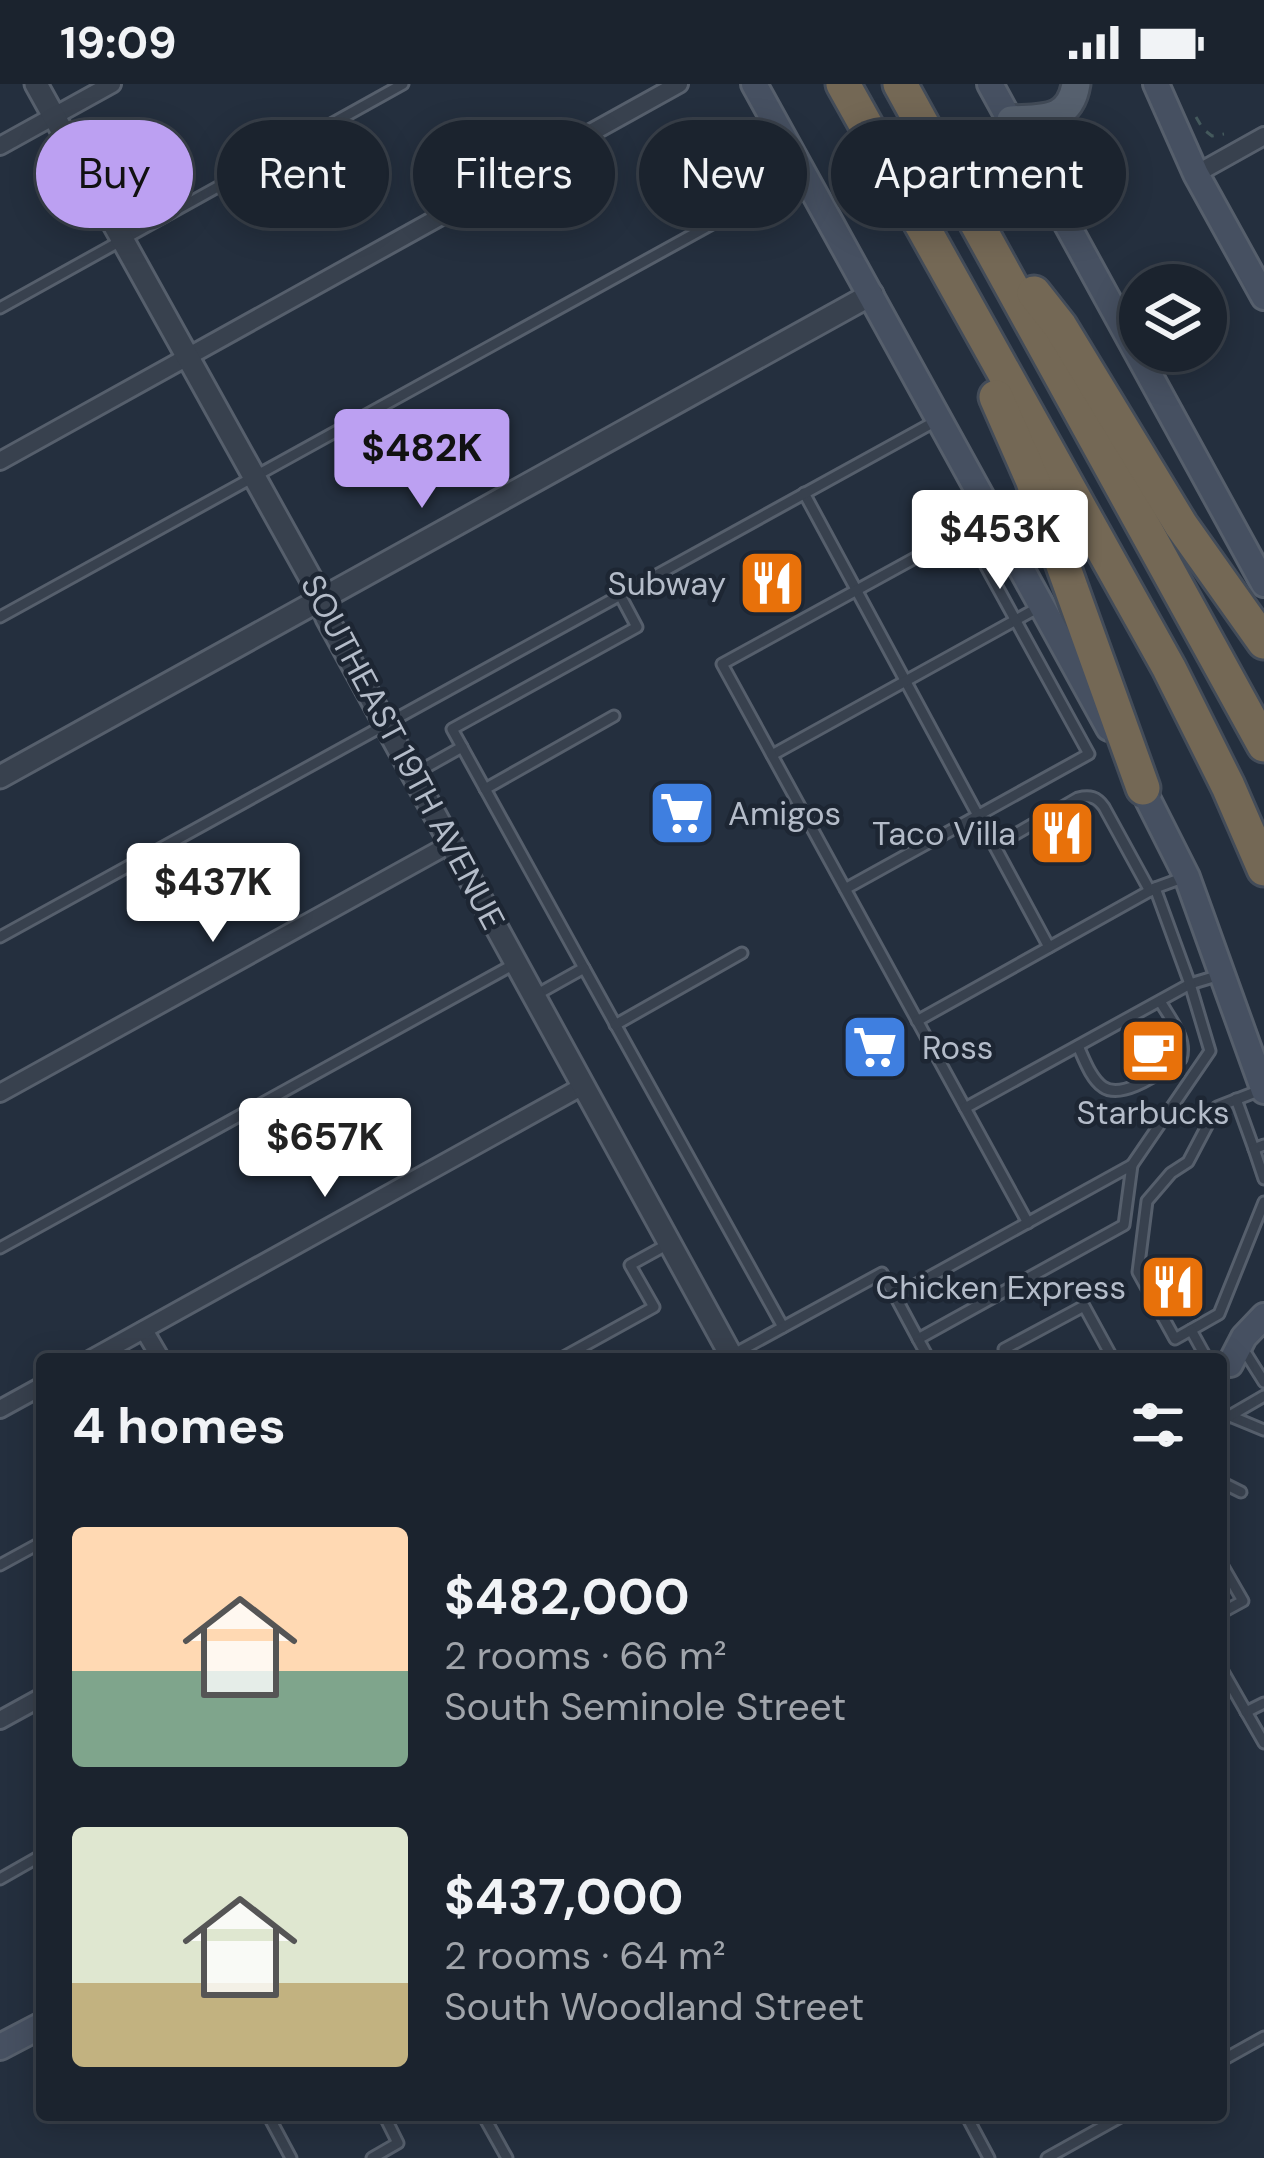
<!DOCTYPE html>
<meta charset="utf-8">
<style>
body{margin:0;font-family:"DM Sans",sans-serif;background:#242b36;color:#f1f3f6;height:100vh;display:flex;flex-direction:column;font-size:45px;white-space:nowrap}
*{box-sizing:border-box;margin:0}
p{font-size:39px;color:#a0a4aa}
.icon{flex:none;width:66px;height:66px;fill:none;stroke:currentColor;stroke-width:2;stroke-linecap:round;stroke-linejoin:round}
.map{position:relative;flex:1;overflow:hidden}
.details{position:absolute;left:36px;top:1269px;width:1191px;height:768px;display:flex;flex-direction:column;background:#1b232e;border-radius:12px;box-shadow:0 6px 30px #0003,0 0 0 3px #39404a}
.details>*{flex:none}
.banner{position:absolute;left:36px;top:36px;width:1194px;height:108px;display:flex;gap:24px}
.fabs{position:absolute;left:1119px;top:180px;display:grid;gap:24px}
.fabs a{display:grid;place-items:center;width:108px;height:108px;border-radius:50%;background:#1b232e;box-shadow:0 6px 30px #0003,0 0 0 3px #39404a;font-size:60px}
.price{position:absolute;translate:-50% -102px;padding:0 27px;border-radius:12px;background:#fff;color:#222;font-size:39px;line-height:78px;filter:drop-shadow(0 3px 6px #0008)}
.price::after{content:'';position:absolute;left:50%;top:72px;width:36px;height:27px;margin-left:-18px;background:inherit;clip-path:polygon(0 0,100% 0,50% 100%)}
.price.on{background:#bca0f2;color:#111}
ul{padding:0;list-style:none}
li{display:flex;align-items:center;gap:36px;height:300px;padding:0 36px}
li span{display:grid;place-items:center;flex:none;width:336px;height:240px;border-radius:12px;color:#555}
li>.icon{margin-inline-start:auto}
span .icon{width:144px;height:144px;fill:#fffc;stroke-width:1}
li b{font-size:51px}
h2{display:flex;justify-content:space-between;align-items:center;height:144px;padding:0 36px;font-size:51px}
.tag{padding:0 42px;border-radius:54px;background:#1b232e;box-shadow:0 6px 30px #0003,0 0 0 3px #39404a;font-size:42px;line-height:108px}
.tag.on{background:#bca0f2;color:#111}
.status{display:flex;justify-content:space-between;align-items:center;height:84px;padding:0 60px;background:#1b232e;direction:ltr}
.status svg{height:33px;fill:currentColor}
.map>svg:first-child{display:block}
</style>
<div class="status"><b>19:09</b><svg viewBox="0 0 49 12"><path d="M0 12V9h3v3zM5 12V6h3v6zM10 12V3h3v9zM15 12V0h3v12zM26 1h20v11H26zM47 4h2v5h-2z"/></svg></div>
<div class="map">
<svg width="1264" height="2074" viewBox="0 0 1264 2074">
<rect width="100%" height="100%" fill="#242f3e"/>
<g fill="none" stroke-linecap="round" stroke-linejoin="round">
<!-- service casing -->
<g stroke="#565f6c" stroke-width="15">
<g id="service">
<polyline points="0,224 403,0"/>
<polyline points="804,409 1049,863"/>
<polyline points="0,533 799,92"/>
<polyline points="462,663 452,645 637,543 620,511"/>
<polyline points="772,671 1041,522"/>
<polyline points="414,690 462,663 584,884"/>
<polyline points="485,705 614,632"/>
<path d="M995,762L1078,714C1090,711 1097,713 1104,723L1150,807"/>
<polyline points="845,805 1089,670 966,446 722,580 1028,1139"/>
<polyline points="0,853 936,337"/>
<polyline points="534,912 584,884 783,1243"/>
<polyline points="917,937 1155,804"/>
<polyline points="615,941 742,869"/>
<path d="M1078,962C1084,975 1091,995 1103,1003C1123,1017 1163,986 1181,975C1188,955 1170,935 1160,917"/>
<polyline points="1258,1007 1217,1023 1188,1078 1171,1089 1147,1117 1138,1188 1175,1255 1219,1230 1264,1118"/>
<polyline points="1236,1015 1254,1065 1264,1061"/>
<polyline points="965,1024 1190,900 1220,891"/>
<polyline points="1254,1065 1264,1095"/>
<polygon points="1132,1081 1124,1141 918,1255 895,1212"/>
<polyline points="1132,1081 1210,967 1190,900 1155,804 1185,793"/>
<polyline points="0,1164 516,879"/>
<polyline points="1191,1246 1207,1275"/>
<polyline points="918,1255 929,1275"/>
<polyline points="732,1271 882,1189 895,1212"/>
<polyline points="1247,1271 1264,1298"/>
<polyline points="560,1275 654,1223 630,1181 668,1160"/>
<polyline points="1009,1275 1004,1265 1084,1222 1113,1275"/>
<polyline points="1230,1332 1264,1346"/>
<polyline points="1221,1337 1264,1312"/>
<polyline points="1221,1398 1241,1408"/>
<polyline points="1221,1479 1243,1517 1221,1529"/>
<polyline points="0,1481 42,1458"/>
<polyline points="1221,1584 1264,1659"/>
<polyline points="1246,1628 1264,1619"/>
<polyline points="0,1795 42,1771"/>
<polyline points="1221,1977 1264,1953"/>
<polyline points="268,2031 291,2074"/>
<polyline points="483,2031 507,2074"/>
<polyline points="966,2031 989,2074"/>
<polyline points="372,2074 398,2059 384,2031"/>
<polyline points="1047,2074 1124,2031"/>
</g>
</g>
<!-- minor casing -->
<g stroke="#565f6c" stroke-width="22">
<g id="minor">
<polyline points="0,62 112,0"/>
<polyline points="1196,90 1264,52"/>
<polyline points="0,377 679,0"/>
<polyline points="0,1009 450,760"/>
<polyline points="144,1246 161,1275"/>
<polyline points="91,1275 583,1002"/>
<polyline points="0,1325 42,1302"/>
<polyline points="0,1636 42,1613"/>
</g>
</g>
<!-- tertiary casing -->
<g stroke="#565f6c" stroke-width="27">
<g id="tertiary">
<polyline points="36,0 311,495 327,534 733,1275"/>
<polyline points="0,693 872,210"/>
</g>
</g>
<!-- secondary casing -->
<g stroke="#565f6c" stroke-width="30">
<g id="secondary">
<polyline points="754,0 1109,644"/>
<polyline points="990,0 1264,500"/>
<polyline points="1156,0 1196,90 1264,213"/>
<polyline points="1135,690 1187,793 1264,1007"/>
<polyline points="1230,1280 1244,1253 1264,1232"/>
<polyline points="0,1963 42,1941"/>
</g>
</g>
<!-- primary casing -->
<g stroke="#414a57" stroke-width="33">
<path id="primary" d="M1011,36C1042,34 1070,38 1076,0"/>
</g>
<!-- motorway casing -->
<g stroke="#434c59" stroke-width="39">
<g id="motorway">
<polyline points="843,0 1169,584 1228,702 1264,785"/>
<polyline points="900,0 1264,661"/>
<polyline points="1034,209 1060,242 1181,441 1264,558"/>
<polyline points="996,313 1032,395 1143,704"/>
</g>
</g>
<!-- path -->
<polyline stroke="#44595c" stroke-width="3" stroke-dasharray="9 9" stroke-linecap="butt" points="1196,33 1203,45 1212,52 1224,50"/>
<!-- service -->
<use href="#service" stroke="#38414e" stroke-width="9"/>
<!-- minor -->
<use href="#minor" stroke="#38414e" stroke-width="16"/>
<!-- tertiary -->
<use href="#tertiary" stroke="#38414e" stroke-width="21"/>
<!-- secondary -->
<use href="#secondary" stroke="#465061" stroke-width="24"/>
<!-- primary -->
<use href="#primary" stroke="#56606e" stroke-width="27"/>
<!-- motorway -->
<use href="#motorway" stroke="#746855" stroke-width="33"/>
</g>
<!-- icons -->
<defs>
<g id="restaurant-square" transform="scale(3.45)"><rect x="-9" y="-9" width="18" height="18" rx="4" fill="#e8710a" stroke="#1d2633"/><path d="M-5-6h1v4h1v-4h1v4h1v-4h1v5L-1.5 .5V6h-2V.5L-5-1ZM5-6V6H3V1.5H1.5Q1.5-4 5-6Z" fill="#fff"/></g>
<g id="supermarket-square" transform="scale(3.45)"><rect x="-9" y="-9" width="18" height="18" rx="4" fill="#3f7fe0" stroke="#1d2633"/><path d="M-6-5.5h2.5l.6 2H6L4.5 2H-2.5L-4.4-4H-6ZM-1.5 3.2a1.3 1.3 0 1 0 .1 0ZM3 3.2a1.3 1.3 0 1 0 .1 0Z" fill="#fff"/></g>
<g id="cafe-square" transform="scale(3.45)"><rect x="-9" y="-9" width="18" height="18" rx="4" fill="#e8710a" stroke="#1d2633"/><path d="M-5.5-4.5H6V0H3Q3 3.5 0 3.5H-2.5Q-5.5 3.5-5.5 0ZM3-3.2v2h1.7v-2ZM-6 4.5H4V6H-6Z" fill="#fff"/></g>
</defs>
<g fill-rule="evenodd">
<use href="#restaurant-square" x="772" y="499"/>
<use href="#supermarket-square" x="682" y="729"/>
<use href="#restaurant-square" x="1062" y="749"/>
<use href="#supermarket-square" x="875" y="963"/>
<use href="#cafe-square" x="1153" y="967"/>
<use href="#restaurant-square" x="1173" y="1203"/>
</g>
<g text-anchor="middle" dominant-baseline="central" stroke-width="9" stroke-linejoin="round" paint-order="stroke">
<!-- poi labels -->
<g font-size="33" fill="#b4bcc9" stroke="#1d2633" text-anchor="end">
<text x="726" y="499">Subway</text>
<text x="728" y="729" text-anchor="start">Amigos</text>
<text x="1016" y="749">Taco Villa</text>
<text x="922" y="963" text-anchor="start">Ross</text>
<text x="1153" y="1028" text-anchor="middle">Starbucks</text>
<text x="1126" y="1203">Chicken Express</text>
</g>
<!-- street labels -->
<g font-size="33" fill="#b4bcc9" stroke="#1d2633">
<text transform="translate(403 668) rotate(62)">SOUTHEAST 19TH AVENUE</text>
</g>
</g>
</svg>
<div class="fabs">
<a><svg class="icon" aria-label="layers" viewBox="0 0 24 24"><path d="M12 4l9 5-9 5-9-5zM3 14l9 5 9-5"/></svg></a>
</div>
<b class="price on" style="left:422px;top:427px">$482K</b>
<b class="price" style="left:1000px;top:508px">$453K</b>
<b class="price" style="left:213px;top:861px">$437K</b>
<b class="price" style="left:325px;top:1116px">$657K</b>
<div class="banner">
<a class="tag on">Buy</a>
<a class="tag">Rent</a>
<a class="tag">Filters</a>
<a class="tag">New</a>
<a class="tag">Apartment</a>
</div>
<section class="details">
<h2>4 homes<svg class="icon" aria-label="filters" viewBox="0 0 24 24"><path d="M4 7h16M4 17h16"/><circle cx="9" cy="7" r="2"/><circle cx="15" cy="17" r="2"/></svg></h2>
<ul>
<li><span style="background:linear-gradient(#ffd9b3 60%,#7fa58c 0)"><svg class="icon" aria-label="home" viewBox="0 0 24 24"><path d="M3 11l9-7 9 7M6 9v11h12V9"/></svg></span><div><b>$482,000</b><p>2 rooms · 66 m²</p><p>South Seminole Street</p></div></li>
<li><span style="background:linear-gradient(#dfe7d0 65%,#c2b280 0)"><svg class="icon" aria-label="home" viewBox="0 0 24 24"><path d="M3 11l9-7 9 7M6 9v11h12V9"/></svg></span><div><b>$437,000</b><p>2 rooms · 64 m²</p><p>South Woodland Street</p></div></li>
</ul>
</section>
</div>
